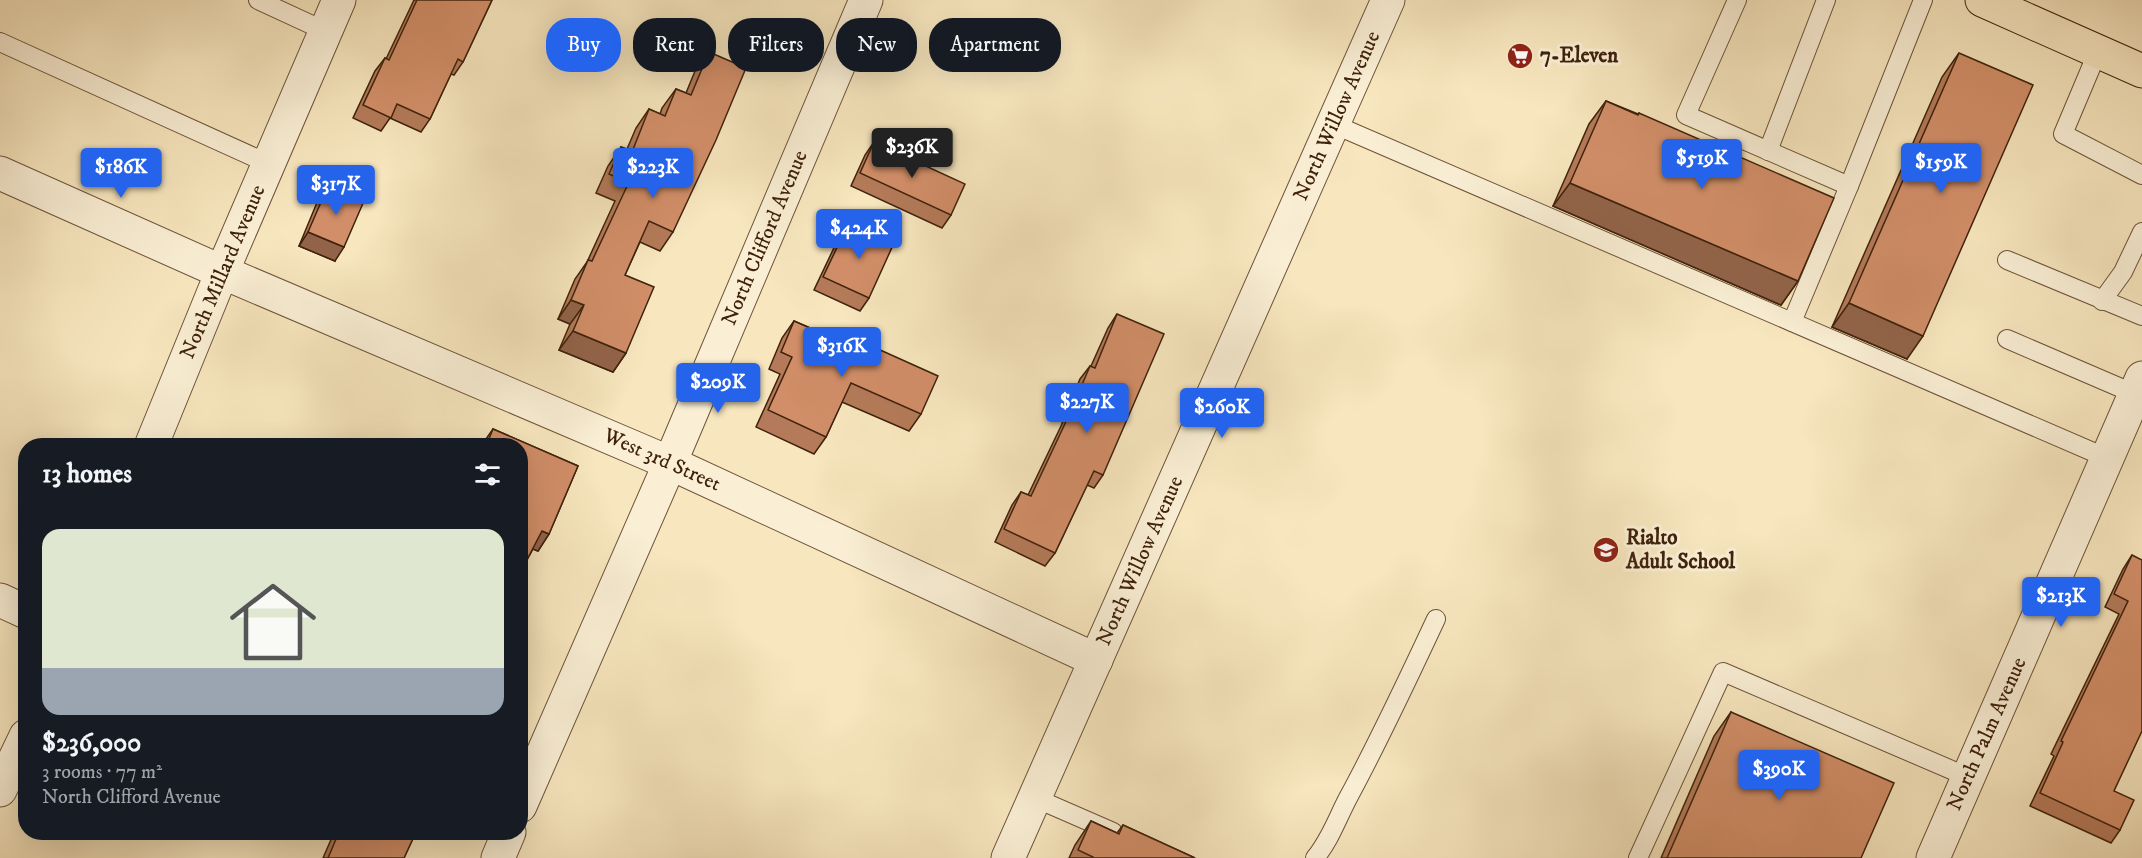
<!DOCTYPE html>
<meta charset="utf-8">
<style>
body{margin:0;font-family:"IM FELL DW Pica",serif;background:#20242c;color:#f1f3f6;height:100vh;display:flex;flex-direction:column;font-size:22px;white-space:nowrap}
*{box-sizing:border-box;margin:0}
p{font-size:20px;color:#9ea1a6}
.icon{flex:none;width:33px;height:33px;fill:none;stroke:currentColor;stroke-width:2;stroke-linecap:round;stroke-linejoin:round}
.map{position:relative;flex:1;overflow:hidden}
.sheet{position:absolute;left:18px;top:438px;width:510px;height:402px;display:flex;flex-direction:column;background:#171b24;border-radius:24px;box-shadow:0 6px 24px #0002}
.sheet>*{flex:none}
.banner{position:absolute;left:546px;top:18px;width:570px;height:54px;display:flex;gap:12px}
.price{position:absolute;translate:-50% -51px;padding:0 14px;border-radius:6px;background:#2563eb;color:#fff;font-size:20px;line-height:39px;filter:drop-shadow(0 2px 3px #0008)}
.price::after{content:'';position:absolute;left:50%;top:36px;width:18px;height:14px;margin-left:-9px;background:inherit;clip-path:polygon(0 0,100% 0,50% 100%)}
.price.active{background:#222;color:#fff}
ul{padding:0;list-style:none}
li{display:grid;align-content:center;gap:12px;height:318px;padding:0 24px}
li+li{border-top:2px solid #363941}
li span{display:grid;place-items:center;height:186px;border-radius:18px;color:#555}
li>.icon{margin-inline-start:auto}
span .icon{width:108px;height:108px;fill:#fffc;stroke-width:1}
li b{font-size:26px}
h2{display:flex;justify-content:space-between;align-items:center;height:72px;padding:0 24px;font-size:26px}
.chip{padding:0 21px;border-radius:24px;background:#171b24;box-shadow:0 6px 24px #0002;font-size:21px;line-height:54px}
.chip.active{background:#2563eb;color:#fff}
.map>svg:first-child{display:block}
</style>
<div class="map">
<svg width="2142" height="858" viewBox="0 0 2142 858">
<rect width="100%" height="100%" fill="#f7e6be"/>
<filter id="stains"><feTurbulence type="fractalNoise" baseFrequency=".00333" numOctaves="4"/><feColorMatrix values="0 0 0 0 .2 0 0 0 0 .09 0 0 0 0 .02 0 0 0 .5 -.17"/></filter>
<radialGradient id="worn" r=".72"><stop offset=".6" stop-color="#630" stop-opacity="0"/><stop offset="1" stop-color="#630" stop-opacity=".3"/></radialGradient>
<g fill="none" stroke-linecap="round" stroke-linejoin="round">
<!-- service casing -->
<g stroke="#6d5338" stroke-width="20">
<g id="service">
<polyline points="258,0 325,31"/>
<polyline points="1737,0 1686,115 1849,186 1923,0"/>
<polyline points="0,42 269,164"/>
<polyline points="2098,51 2063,134 2142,175"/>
<polyline points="1333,124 2107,458"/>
<polyline points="1768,151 1826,0"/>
<polyline points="2007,260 2142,316"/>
<polyline points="2102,301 2123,272 2142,232"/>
<polyline points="1792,322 1849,186"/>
<polyline points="2007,339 2135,394"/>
<polyline points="1035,798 1113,832"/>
<path d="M1315,858C1330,840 1337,819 1348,798C1380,739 1408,679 1436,619"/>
<polyline points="1638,858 1723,672 1968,777"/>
</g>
</g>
<!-- minor casing -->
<g stroke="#6d5338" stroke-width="35">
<g id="minor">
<polyline points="0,173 222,272 670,463 1096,660"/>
<polyline points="151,446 222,272 339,0"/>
<polyline points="0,600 26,612"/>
<polyline points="0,790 26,736"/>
<polyline points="520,806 670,463 866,0"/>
<polyline points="498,858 509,832"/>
<polyline points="1933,858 2142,378"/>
</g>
</g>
<!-- tertiary casing -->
<g stroke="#6d5338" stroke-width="35">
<polyline id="tertiary" points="1008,858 1388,0"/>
</g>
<!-- primary casing -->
<g stroke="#3f220c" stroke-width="35">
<polyline id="primary" points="1982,0 2142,71"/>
</g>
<!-- service -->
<use href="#service" stroke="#faefd5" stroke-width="18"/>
<!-- minor -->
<use href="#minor" stroke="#faefd5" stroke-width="33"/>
<!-- tertiary -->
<use href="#tertiary" stroke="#faefd5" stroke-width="33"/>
<!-- primary -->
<use href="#primary" stroke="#f7e6be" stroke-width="33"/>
</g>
<!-- wall -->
<g fill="#b47a59" stroke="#3f220c" stroke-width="1.5">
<polygon points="414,0 492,0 463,62 454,75 451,74 430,119 421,132 390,118 381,131 353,118 375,71 385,58 386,59"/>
<polygon points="709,52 673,232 660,251 640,242 625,275 626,353 613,372 559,350 570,324 558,319 575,279 587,262 615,201 596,193 608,166 621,147 627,149 636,128 649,109 660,114 662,108 676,89 686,93 695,71"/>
<polygon points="1959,53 1907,359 1832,327 1942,77"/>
<polygon points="1606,101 1638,114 1639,113 1798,281 1781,305 1553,206 1589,124"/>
<polygon points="874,142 951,215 942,228 851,186 865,155"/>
<polygon points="328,186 335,261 299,246 318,200"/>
<polygon points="849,222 869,298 860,311 814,290 840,235"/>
<polygon points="1117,314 1103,475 1094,488 1087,485 1055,553 1045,566 995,542 1012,505 1021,492 1028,495 1061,426 1080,379 1090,366 1091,366 1108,328"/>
<polygon points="794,321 833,338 838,331 921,414 909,431 842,402 826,437 814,454 756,427 780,374 769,369 782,338"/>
<polygon points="493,429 578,466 549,534 538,551 533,549 520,573 520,446 481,446"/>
<polygon points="2132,555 2114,791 2120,830 2111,843 2030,806 2054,756 2051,754 2119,614 2105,607 2123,569"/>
<polygon points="1731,712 1861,858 1661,858 1714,736"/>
<polygon points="1091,821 1117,833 1123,825 1195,858 1069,858 1075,845"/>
<polygon points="328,832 416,832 404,858 323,858 333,835"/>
</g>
<!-- shaded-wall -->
<g fill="#926349" stroke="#3f220c" stroke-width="1.5">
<polygon points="1570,183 1798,281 1781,305 1553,206"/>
<polygon points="308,232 344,247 335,261 299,246"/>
<polygon points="571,300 584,305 570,324 558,319"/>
<polygon points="1849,303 1923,336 1907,359 1832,327"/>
<polygon points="573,331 626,353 613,372 559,350"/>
<polygon points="520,477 527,480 520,490"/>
<polygon points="542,531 549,534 538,551 530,548"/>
</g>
<!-- building -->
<g fill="#d18e68" stroke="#3f220c" stroke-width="1.5">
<polygon points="417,0 492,0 463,62 458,59 430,119 397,104 391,118 363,105 385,58 389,60"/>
<polygon points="709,52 746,68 716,140 673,232 649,221 625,275 654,287 626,353 573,331 584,305 571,300 588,260 592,261 629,182 609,174 621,147 632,152 649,109 665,116 676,89 691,95"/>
<polygon points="1959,53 2033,85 1923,336 1849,303"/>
<polygon points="1606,101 1638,115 1639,113 1834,198 1798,281 1570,183"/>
<polygon points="874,142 965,184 951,215 860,173"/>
<polygon points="328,186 364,201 344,247 308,232"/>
<polygon points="849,222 894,243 869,298 823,277"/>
<polygon points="1117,314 1164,334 1103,475 1094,471 1055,553 1004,529 1021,492 1031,496 1070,413 1090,366 1095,368"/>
<polygon points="794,321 835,339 838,331 938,376 921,414 851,383 826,437 768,410 792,357 781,352"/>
<polygon points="493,429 578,466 549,534 542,531 520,573 520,496 527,480 520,477 520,446 486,446"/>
<polygon points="2132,555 2142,560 2142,731 2114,791 2134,800 2120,830 2040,793 2063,742 2061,741 2128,601 2114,594"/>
<polygon points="520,588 524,590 520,597"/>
<polygon points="1731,712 1894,783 1861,858 1667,858"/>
<polygon points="1091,821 1119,834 1123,825 1195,858 1093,858 1093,857 1078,850"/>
<polygon points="339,832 416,832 404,858 328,858"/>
</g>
<!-- icons -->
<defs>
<g id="supermarket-disc" transform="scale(1.35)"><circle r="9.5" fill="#8f2418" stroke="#faefd5"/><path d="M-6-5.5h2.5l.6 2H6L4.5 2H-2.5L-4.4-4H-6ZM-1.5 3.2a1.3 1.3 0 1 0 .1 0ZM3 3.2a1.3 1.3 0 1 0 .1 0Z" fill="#fff"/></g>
<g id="school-disc" transform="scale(1.35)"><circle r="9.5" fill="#8f2418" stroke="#faefd5"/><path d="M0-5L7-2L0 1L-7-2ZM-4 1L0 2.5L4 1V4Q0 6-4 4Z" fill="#fff"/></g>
</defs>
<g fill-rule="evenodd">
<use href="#supermarket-disc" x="1520" y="56"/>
<use href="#school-disc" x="1606" y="550"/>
</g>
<g text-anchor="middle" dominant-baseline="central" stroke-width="6" stroke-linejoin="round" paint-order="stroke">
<!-- poi labels -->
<g font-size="21" font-weight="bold" fill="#3f220c" stroke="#faefd5" text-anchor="start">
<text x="1540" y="56">7-Eleven</text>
<text x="1626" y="538">Rialto<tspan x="1626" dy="24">Adult School</tspan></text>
</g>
<!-- street labels -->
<g font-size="21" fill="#3f220c" stroke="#faefd5">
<text transform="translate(1337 116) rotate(-66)">North Willow Avenue</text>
<text transform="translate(765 238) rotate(-67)">North Clifford Avenue</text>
<text transform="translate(223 272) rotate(-67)">North Millard Avenue</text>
<text transform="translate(662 460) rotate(24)">West 3rd Street</text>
<text transform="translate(1140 561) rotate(-66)">North Willow Avenue</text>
<text transform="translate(1987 734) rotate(-66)">North Palm Avenue</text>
</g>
</g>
<rect width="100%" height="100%" filter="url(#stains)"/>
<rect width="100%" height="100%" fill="url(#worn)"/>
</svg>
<b class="price active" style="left:912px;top:179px">$236K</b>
<b class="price" style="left:1702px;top:190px">$519K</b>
<b class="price" style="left:1941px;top:194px">$159K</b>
<b class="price" style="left:121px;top:199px">$186K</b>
<b class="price" style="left:653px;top:199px">$223K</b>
<b class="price" style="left:336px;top:216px">$317K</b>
<b class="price" style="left:859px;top:260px">$424K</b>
<b class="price" style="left:842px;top:378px">$316K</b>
<b class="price" style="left:718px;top:414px">$209K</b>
<b class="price" style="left:1087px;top:434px">$227K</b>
<b class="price" style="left:1222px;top:439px">$260K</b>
<b class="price" style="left:2061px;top:628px">$213K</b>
<b class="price" style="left:1779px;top:801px">$390K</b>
<div class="banner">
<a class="chip active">Buy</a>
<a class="chip">Rent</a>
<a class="chip">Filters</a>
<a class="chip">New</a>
<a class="chip">Apartment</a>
</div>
<section class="sheet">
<h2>13 homes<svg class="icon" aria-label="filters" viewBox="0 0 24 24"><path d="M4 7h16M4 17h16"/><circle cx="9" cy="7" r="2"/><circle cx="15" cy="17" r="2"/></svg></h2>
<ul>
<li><span style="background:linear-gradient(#dfe7d0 75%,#9aa5b1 0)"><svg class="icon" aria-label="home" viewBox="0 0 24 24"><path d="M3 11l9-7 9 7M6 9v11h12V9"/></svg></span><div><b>$236,000</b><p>3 rooms · 77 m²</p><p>North Clifford Avenue</p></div></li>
</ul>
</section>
</div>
